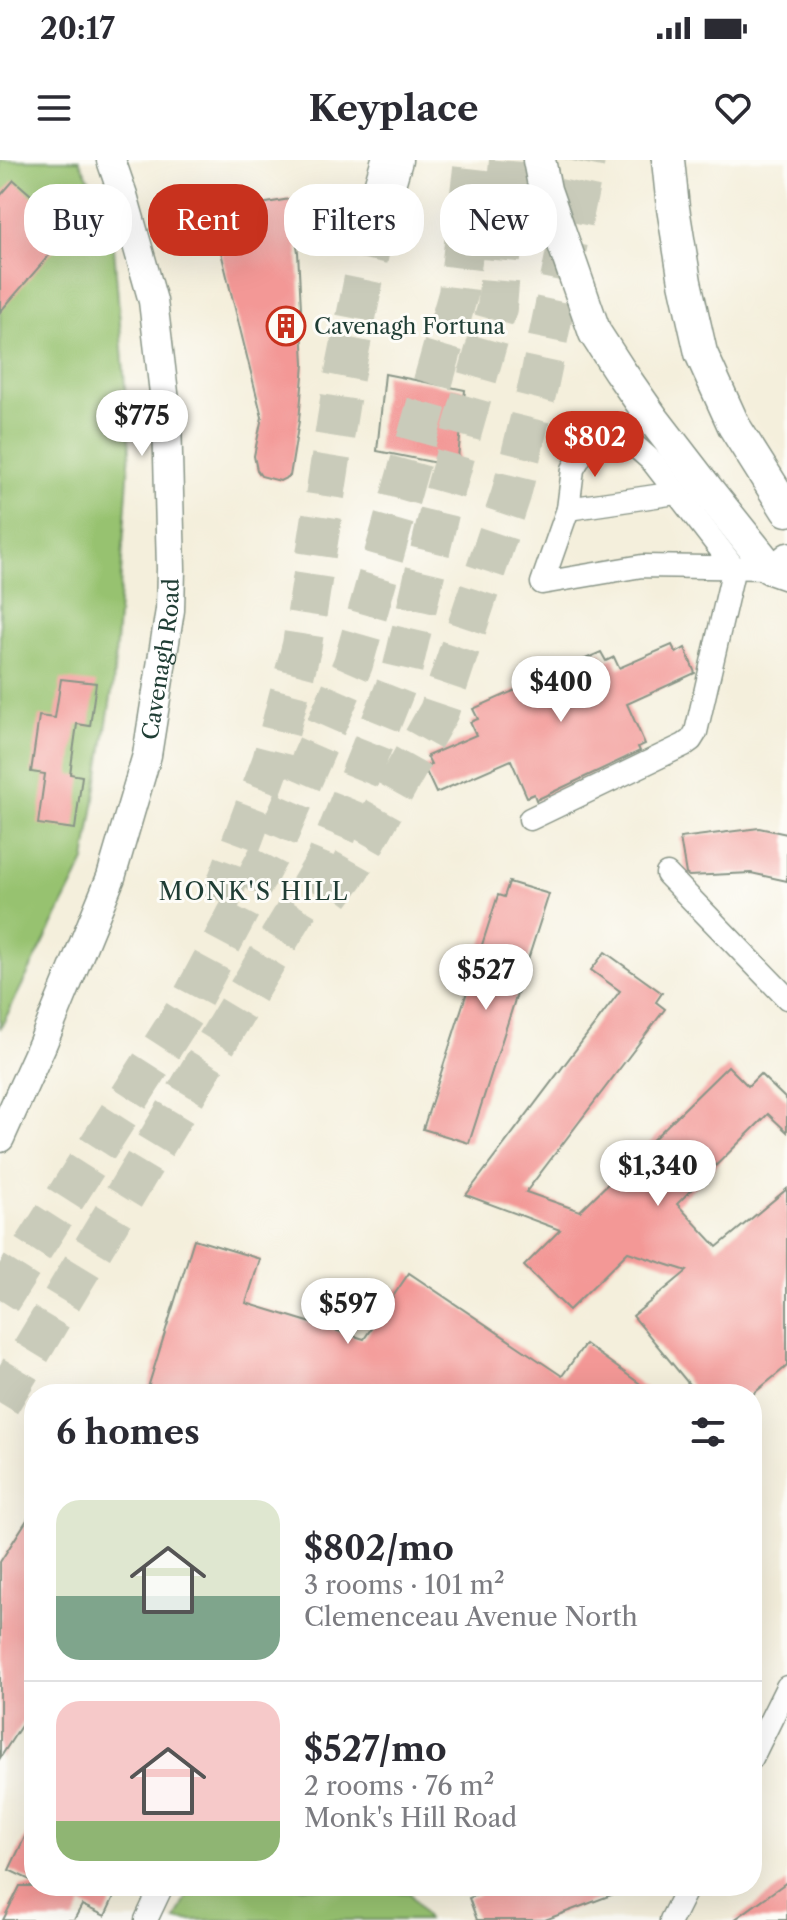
<!DOCTYPE html>
<meta charset="utf-8">
<style>
body{margin:0;font-family:"Libre Caslon Text",serif;background:#f2f2f3;color:#2b2b33;height:100vh;display:flex;flex-direction:column;font-size:30px;white-space:nowrap}
*{box-sizing:border-box;margin:0}
p{font-size:26px;color:#7c7c81}
.icon{flex:none;width:44px;height:44px;fill:none;stroke:currentColor;stroke-width:2;stroke-linecap:round;stroke-linejoin:round}
.map{position:relative;flex:1;overflow:hidden}
.side{position:absolute;left:24px;top:1224px;width:738px;height:512px;display:flex;flex-direction:column;background:#fff;border-radius:32px;box-shadow:0 8px 32px #0002}
.side>*{flex:none}
.hud{position:absolute;left:24px;top:24px;width:740px;height:72px;display:flex;gap:16px}
.price{position:absolute;translate:-50% -68px;padding:0 18px;border-radius:28px;background:#fff;color:#222;font-size:26px;line-height:52px;filter:drop-shadow(0 2px 4px #0008)}
.price::after{content:'';position:absolute;left:50%;top:48px;width:24px;height:18px;margin-left:-12px;background:inherit;clip-path:polygon(0 0,100% 0,50% 100%)}
.price.selected{background:#c8321e;color:#fff}
ul{padding:0;list-style:none}
li{display:flex;align-items:center;gap:24px;height:200px;padding:0 32px}
li+li{border-top:2px solid #e1e1e2}
li span{display:grid;place-items:center;flex:none;width:224px;height:160px;border-radius:24px;color:#555}
li>.icon{margin-inline-start:auto}
span .icon{width:96px;height:96px;fill:#fffc;stroke-width:1}
li b{font-size:34px}
h2{display:flex;justify-content:space-between;align-items:center;height:96px;padding:0 32px;font-size:34px}
.pill{padding:0 28px;border-radius:32px;background:#fff;box-shadow:0 8px 32px #0002;font-size:28px;line-height:72px}
.pill.selected{background:#c8321e;color:#fff}
.status{display:flex;justify-content:space-between;align-items:center;height:56px;padding:0 40px;background:#fff;direction:ltr}
.status svg{height:22px;fill:currentColor}
header{display:flex;justify-content:space-between;align-items:center;height:104px;padding:0 32px;background:#fff;font-size:36px;font-weight:700}
.map>svg:first-child{display:block}
</style>
<div class="status"><b>20:17</b><svg viewBox="0 0 49 12"><path d="M0 12V9h3v3zM5 12V6h3v6zM10 12V3h3v9zM15 12V0h3v12zM26 1h20v11H26zM47 4h2v5h-2z"/></svg></div>
<header><svg class="icon" aria-label="menu" viewBox="0 0 24 24"><path d="M4 6h16M4 12h16M4 18h16"/></svg>Keyplace<svg class="icon" aria-label="heart" viewBox="0 0 24 24"><path d="M12 20l-8-8c-3-5 5-10 8-4 3-6 11-1 8 4z"/></svg></header>
<div class="map">
<svg width="787" height="1760" viewBox="0 0 787 1760">
<rect width="100%" height="100%" fill="#fdfcf7"/>
<filter id="ink" filterUnits="userSpaceOnUse"><feTurbulence type="fractalNoise" baseFrequency=".0125" numOctaves="2"/><feDisplacementMap in="SourceGraphic" scale="16" xChannelSelector="R" yChannelSelector="G"/><feConvolveMatrix kernelMatrix="1 2 1 2 8 2 1 2 1" color-interpolation-filters="sRGB"/></filter>
<filter id="wash" filterUnits="userSpaceOnUse"><feTurbulence type="fractalNoise" baseFrequency=".006" numOctaves="4" result="noise"/><feDisplacementMap in="SourceGraphic" scale="32" xChannelSelector="R" yChannelSelector="G"/><feGaussianBlur stdDeviation="1.8" result="paint"/><feColorMatrix in="noise" values="0 0 0 0 0 0 0 0 0 0 0 0 0 0 0 0 0 1.4 0 .05"/><feComposite in="paint" operator="in"/></filter>
<g filter="url(#wash)">
<rect width="100%" height="100%" fill="#f4efdc"/>
<!-- green -->
<g fill="#97c26f" stroke="#5b8052" stroke-width="2">
<polygon points="0,0 79,0 112,63 130,289 113,525 85,701 0,869"/>
<polygon points="192,1726 289,1726 410,1733 427,1760 176,1760"/>
</g>
<g id="blocks">
<!-- building -->
<g fill="#f39896">
<polygon points="14,20 71,70 0,152 0,36"/>
<polygon points="290,39 298,92 304,204 299,261 290,316 280,321 261,316 257,310 254,296 262,257 210,48 235,42 237,48"/>
<polygon points="385,214 465,230 457,307 377,291"/>
<polygon points="672,485 676,493 685,488 695,513 627,544 645,584 638,587 640,591 536,640 534,634 527,637 511,600 436,633 424,607 431,604 427,596 476,575 470,562 478,559 473,549 601,492 606,501 614,497 619,508"/>
<polygon points="61,519 96,523 90,566 77,564 70,614 82,616 75,669 38,664 45,614 31,612 39,556 55,558"/>
<polygon points="759,668 787,674 787,721 751,713 689,716 686,714 680,678"/>
<polygon points="509,722 549,734 469,983 423,969 498,735 504,737"/>
<polygon points="605,792 662,833 656,842 665,849 526,1032 580,1051 728,906 748,926 760,914 787,940 787,972 768,954 677,1044 717,1087 787,1029 787,1206 753,1234 697,1234 633,1156 687,1111 628,1092 569,1150 524,1106 560,1070 466,1035 620,831 591,810"/>
<polygon points="194,1079 260,1099 246,1143 364,1179 409,1113 562,1216 585,1184 654,1234 146,1234"/>
<polygon points="34,1349 34,1546 0,1598 0,1402"/>
<polygon points="34,1658 34,1722 9,1710"/>
<polygon points="787,1722 787,1760 734,1760"/>
<polygon points="20,1726 119,1726 105,1756 82,1745 74,1760 3,1760"/>
<polygon points="500,1726 629,1726 630,1728 545,1760 477,1760 469,1738"/>
</g>
</g>
</g>
<g filter="url(#ink)">
<use href="#blocks" fill-opacity="0" stroke="#8a9688" stroke-width="2"/>
<g fill="none" stroke-linecap="round" stroke-linejoin="round">
<!-- motorway-tunnel -->
<g stroke="#c9cbba" stroke-width="40" stroke-dasharray="40 20" stroke-linecap="butt">
<polyline points="331,734 350,709 439,551 511,335 539,222 585,0"/>
<polyline points="220,741 272,601 302,485 342,227 379,44"/>
<polyline points="0,1140 187,848 274,685 353,504 458,134 474,0"/>
<polyline points="0,1243 326,701 402,511 440,349 497,148 509,0"/>
</g>
<!-- minor casing -->
<g stroke="#8a9688" stroke-width="25">
<g id="minor">
<polyline points="568,349 676,333"/>
<polyline points="734,407 652,301 627,279 615,276 600,276 583,292 573,309 568,349 542,423 642,406 770,408 787,394"/>
<polyline points="530,659 684,585 691,580 696,572 734,407"/>
<polyline points="667,714 787,838"/>
<polyline points="752,1598 787,1527"/>
<polyline points="146,1760 162,1726"/>
<polyline points="671,1760 688,1726"/>
</g>
</g>
<!-- tertiary casing -->
<g stroke="#8a9688" stroke-width="31">
<g id="tertiary">
<path id="s1" d="M0,978L42,885L111,717L147,595L170,450L171,409L167,258L153,141L123,35L111,0"/>
</g>
</g>
<!-- secondary casing -->
<g stroke="#8a9688" stroke-width="35">
<g id="secondary">
<polyline points="539,0 545,30 595,173 619,210 653,259 710,333 770,408 787,414"/>
<polyline points="668,0 673,48 685,122 701,193 734,266 787,350"/>
</g>
</g>
<!-- motorway casing -->
<g stroke="#8a9688" stroke-width="43">
<polyline id="motorway" points="379,44 392,0"/>
</g>
<!-- minor -->
<use href="#minor" stroke="#fff" stroke-width="22"/>
<!-- tertiary -->
<use href="#tertiary" stroke="#fff" stroke-width="28"/>
<!-- secondary -->
<use href="#secondary" stroke="#fff" stroke-width="32"/>
<!-- motorway -->
<use href="#motorway" stroke="#fff" stroke-width="40"/>
</g>
</g>
<!-- icons -->
<defs>
<g id="building-ring" transform="scale(2)"><circle r="9.5" fill="#fdfcf7" stroke="#c8321e" stroke-width="1.5"/><path d="M-4-6H4V6H1V3H-1V6H-4ZM-2.5-4.3h1.7v1.8h-1.7ZM.8-4.3h1.7v1.8H.8ZM-2.5-1h1.7V.8h-1.7ZM.8-1h1.7V.8H.8Z" fill="#c8321e"/></g>
</defs>
<g fill-rule="evenodd">
<use href="#building-ring" x="286" y="166"/>
</g>
<g text-anchor="middle" dominant-baseline="central" stroke-width="6" stroke-linejoin="round" paint-order="stroke">
<!-- poi labels -->
<g font-size="22" fill="#1f3d34" stroke="#fdfcf7" text-anchor="start">
<text x="314" y="166">Cavenagh Fortuna</text>
</g>
<!-- street labels -->
<g font-size="22" fill="#1f3d34" stroke="#fdfcf7">
<text stroke="none"><textPath href="#s1" startOffset="508">Cavenagh Road</textPath></text>
</g>
<!-- neighbourhood labels -->
<g font-size="24" letter-spacing="2" fill="#1f3d34" stroke="#fdfcf7">
<text x="254" y="731">MONK'S HILL</text>
</g>
</g>
</svg>
<b class="price" style="left:142px;top:298px">$775</b>
<b class="price selected" style="left:595px;top:319px">$802</b>
<b class="price" style="left:561px;top:564px">$400</b>
<b class="price" style="left:486px;top:852px">$527</b>
<b class="price" style="left:658px;top:1048px">$1,340</b>
<b class="price" style="left:348px;top:1186px">$597</b>
<div class="hud">
<a class="pill">Buy</a>
<a class="pill selected">Rent</a>
<a class="pill">Filters</a>
<a class="pill">New</a>
</div>
<section class="side">
<h2>6 homes<svg class="icon" aria-label="filters" viewBox="0 0 24 24"><path d="M4 7h16M4 17h16"/><circle cx="9" cy="7" r="2"/><circle cx="15" cy="17" r="2"/></svg></h2>
<ul>
<li><span style="background:linear-gradient(#dfe7d0 60%,#7fa58c 0)"><svg class="icon" aria-label="home" viewBox="0 0 24 24"><path d="M3 11l9-7 9 7M6 9v11h12V9"/></svg></span><div><b>$802/mo</b><p>3 rooms · 101 m²</p><p>Clemenceau Avenue North</p></div></li>
<li><span style="background:linear-gradient(#f6c9c9 75%,#8fb573 0)"><svg class="icon" aria-label="home" viewBox="0 0 24 24"><path d="M3 11l9-7 9 7M6 9v11h12V9"/></svg></span><div><b>$527/mo</b><p>2 rooms · 76 m²</p><p>Monk's Hill Road</p></div></li>
</ul>
</section>
</div>
